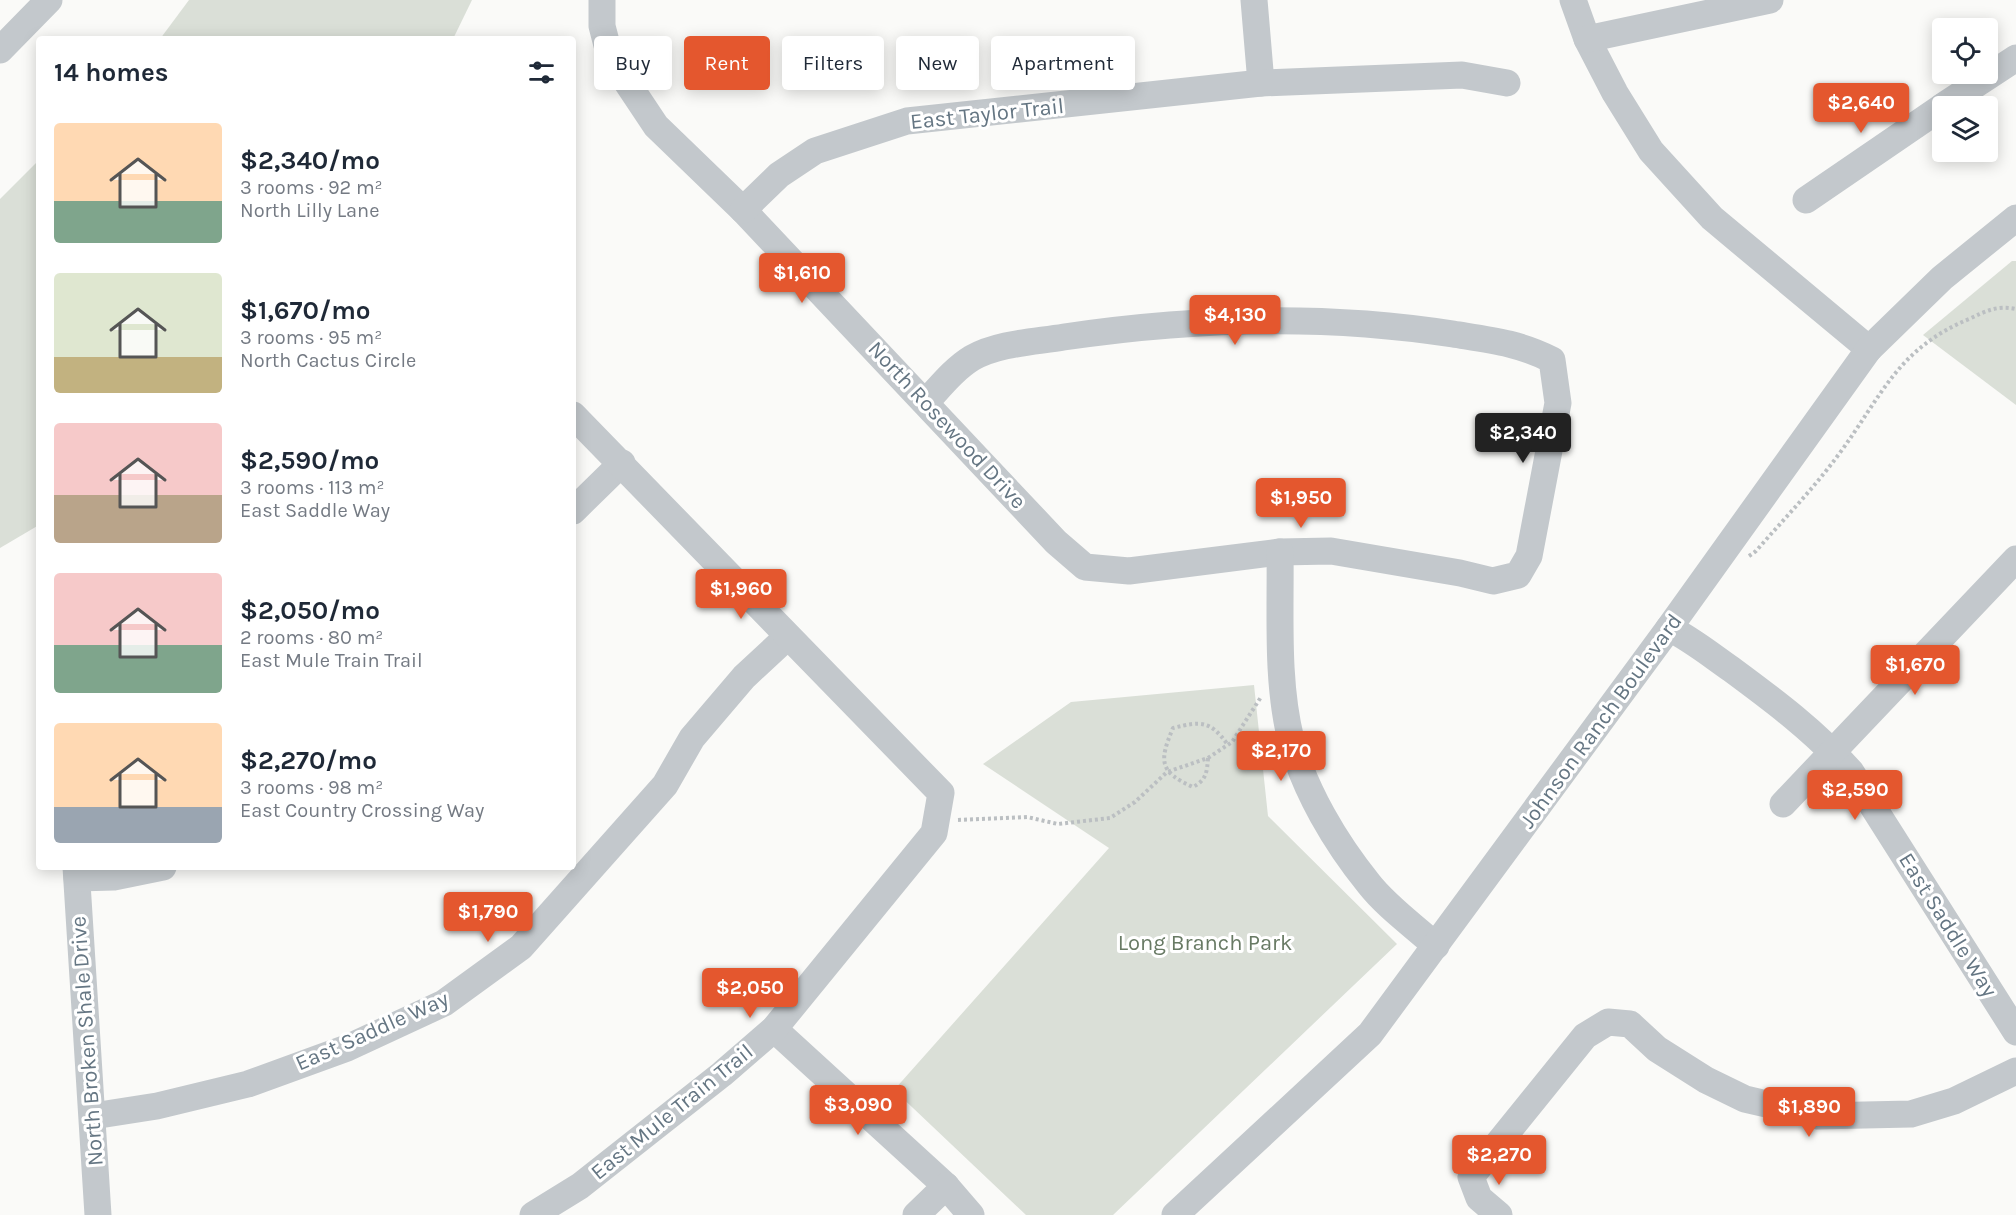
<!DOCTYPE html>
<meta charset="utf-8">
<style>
body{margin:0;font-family:Karla,sans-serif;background:#f2f2f3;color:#1f2937;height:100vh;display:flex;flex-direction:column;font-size:22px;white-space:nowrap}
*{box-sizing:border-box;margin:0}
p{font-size:20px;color:#747a83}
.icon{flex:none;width:33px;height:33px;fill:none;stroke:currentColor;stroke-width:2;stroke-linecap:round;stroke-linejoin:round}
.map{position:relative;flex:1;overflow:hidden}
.sheet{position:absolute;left:36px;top:36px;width:540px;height:834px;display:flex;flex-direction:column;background:#fff;border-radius:6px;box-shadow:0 3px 15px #0003}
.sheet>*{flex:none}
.top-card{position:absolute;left:594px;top:36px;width:570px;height:54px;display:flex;gap:12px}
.buttons{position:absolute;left:1932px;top:18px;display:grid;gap:12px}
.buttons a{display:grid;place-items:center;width:66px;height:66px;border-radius:6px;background:#fff;box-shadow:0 3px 15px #0003;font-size:30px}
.price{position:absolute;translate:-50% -51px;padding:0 14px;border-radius:6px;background:#e4572e;color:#fff;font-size:20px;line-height:39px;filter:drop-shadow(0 2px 3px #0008)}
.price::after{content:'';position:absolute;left:50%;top:36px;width:18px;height:14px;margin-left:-9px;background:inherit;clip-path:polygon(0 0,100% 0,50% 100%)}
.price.selected{background:#222;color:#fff}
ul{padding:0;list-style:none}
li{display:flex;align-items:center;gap:18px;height:150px;padding:0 18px}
li span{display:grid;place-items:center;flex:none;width:168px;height:120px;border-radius:6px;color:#555}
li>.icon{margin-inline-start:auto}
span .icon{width:72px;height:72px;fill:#fffc;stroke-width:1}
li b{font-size:26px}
h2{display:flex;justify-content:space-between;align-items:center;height:72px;padding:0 18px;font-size:26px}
.chip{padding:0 21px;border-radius:6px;background:#fff;box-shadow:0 3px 15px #0003;font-size:21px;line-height:54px}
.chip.selected{background:#e4572e;color:#fff}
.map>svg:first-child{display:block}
</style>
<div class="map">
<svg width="2016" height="1215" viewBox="0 0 2016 1215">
<rect width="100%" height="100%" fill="#fafaf8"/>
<!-- green -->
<g fill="#dadfd7">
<polygon points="189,0 472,0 453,39 160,39"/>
<polygon points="39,160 39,525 0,548 0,199"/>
<polygon points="2012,261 2016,261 2016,405 1923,335"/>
<polygon points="1254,685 1268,816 1397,944 1113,1215 1026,1215 894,1090 1109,848 983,764 1071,702"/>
</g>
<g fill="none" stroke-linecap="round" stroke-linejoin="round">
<!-- path -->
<g stroke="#bbbfc2" stroke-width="4" stroke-dasharray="3 3" stroke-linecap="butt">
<path d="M1749,556L1756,551C1784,519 1814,488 1839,454C1882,396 1897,349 1969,319C1986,311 1997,305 2016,309"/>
<path d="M1208,758C1207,773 1206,780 1193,787C1159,772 1159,761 1173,728C1201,721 1210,720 1228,745"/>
<polyline points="958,820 1027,817 1058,824 1110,818 1135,802 1167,772 1208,758 1232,742 1261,697"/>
</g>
<!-- minor -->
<g stroke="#c3c8cc" stroke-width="27">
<path d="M602,0V26L610,57L656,126L743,210L1056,542L1085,567L1129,571L1280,552L1331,551L1460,573L1493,581L1518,575L1529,556L1558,403L1552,360C1519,343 1490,340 1453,334C1325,314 1192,318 1064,337C1034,342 999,343 972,358C954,369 940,387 926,402"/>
<polyline points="1254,0 1261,83"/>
<polyline points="1573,0 1587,39 1615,93 1651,151 1712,218 1869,349"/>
<polyline points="1587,39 1770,0"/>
<polyline points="0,50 49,0"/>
<polyline points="1943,106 2016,58"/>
<polyline points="1806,200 1942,107"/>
<polyline points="743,210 779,175 815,151 907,121 1261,83 1462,75 1507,83"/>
<polyline points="573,511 622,463"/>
<path d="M1280,552C1281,613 1276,680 1291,740C1305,791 1335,842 1369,884C1387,907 1414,926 1436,946"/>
<path d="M1669,628C1691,639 1711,655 1731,669C1773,700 1816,732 1851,772L2016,1032"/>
<polyline points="1783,804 2016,559"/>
<polyline points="76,867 98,1215"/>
<polyline points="77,878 114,877 163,867"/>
<polyline points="774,1029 946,1186 971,1215"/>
<polyline points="93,1116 157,1106 248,1084 347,1048 444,1003 521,947 665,785 692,738 744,677 787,637"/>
<polyline points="533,1215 580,1186 722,1074 774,1029 934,833 941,793 573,415"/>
<polyline points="916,1215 946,1186"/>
<polyline points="1175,1215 1370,1034 1669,628 1869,349 1942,278 2016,218"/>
<polyline points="1499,1215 1479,1198 1471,1177 1585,1036 1608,1022 1630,1024 1657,1049 1706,1080 1745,1099 1818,1116 1911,1114 1954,1101 2016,1071"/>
</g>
</g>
<g text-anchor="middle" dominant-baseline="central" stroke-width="6" stroke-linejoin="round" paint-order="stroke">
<!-- street labels -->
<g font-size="22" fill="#657683" stroke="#fff">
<text transform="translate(987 114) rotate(-6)">East Taylor Trail</text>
<text transform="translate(947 425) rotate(47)">North Rosewood Drive</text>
<text transform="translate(1601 721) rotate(-54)">Johnson Ranch Boulevard</text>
<text transform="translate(1948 925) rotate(58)">East Saddle Way</text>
<text transform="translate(372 1031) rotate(-24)">East Saddle Way</text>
<text transform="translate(87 1041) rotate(-94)">North Broken Shale Drive</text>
<text transform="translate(672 1112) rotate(-39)">East Mule Train Trail</text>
</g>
<!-- park labels -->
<g font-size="22" fill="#687a64" stroke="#fff">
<text x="1205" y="943">Long Branch Park</text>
</g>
</g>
</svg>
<div class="buttons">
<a><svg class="icon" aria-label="locate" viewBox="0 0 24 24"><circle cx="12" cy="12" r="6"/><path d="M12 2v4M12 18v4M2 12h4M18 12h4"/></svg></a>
<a><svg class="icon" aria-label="layers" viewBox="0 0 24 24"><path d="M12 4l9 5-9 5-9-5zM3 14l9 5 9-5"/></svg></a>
</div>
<b class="price" style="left:1861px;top:134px">$2,640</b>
<b class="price" style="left:802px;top:304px">$1,610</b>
<b class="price" style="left:1235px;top:346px">$4,130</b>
<b class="price selected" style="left:1523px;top:464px">$2,340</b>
<b class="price" style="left:1301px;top:529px">$1,950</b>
<b class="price" style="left:741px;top:620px">$1,960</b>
<b class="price" style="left:1915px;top:696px">$1,670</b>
<b class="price" style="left:1281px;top:782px">$2,170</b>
<b class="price" style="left:1855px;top:821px">$2,590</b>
<b class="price" style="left:488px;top:943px">$1,790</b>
<b class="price" style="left:750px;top:1019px">$2,050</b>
<b class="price" style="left:858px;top:1136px">$3,090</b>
<b class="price" style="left:1809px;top:1138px">$1,890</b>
<b class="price" style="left:1499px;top:1186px">$2,270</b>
<div class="top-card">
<a class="chip">Buy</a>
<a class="chip selected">Rent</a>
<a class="chip">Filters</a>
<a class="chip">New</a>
<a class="chip">Apartment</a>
</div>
<section class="sheet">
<h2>14 homes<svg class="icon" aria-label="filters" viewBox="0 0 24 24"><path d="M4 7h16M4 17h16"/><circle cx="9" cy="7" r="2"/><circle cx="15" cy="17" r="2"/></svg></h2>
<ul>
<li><span style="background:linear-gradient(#ffd9b3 65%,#7fa58c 0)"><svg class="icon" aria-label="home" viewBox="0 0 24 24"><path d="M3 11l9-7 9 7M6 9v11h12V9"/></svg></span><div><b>$2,340/mo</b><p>3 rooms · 92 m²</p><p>North Lilly Lane</p></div></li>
<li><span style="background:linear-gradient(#dfe7d0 70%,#c2b280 0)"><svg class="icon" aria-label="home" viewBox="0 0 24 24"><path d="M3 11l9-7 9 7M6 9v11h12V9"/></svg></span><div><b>$1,670/mo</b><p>3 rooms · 95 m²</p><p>North Cactus Circle</p></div></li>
<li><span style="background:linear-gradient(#f6c9c9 60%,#b9a48a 0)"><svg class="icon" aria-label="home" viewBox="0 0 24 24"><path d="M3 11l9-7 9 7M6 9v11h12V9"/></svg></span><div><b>$2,590/mo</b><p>3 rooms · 113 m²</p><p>East Saddle Way</p></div></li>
<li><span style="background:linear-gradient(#f6c9c9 60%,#7fa58c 0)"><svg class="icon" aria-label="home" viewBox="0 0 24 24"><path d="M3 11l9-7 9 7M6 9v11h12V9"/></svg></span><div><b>$2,050/mo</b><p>2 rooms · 80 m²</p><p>East Mule Train Trail</p></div></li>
<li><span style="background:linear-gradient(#ffd9b3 70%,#9aa5b1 0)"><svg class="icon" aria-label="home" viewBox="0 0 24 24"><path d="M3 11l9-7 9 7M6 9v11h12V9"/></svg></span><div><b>$2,270/mo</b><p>3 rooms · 98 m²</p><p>East Country Crossing Way</p></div></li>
</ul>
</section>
</div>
